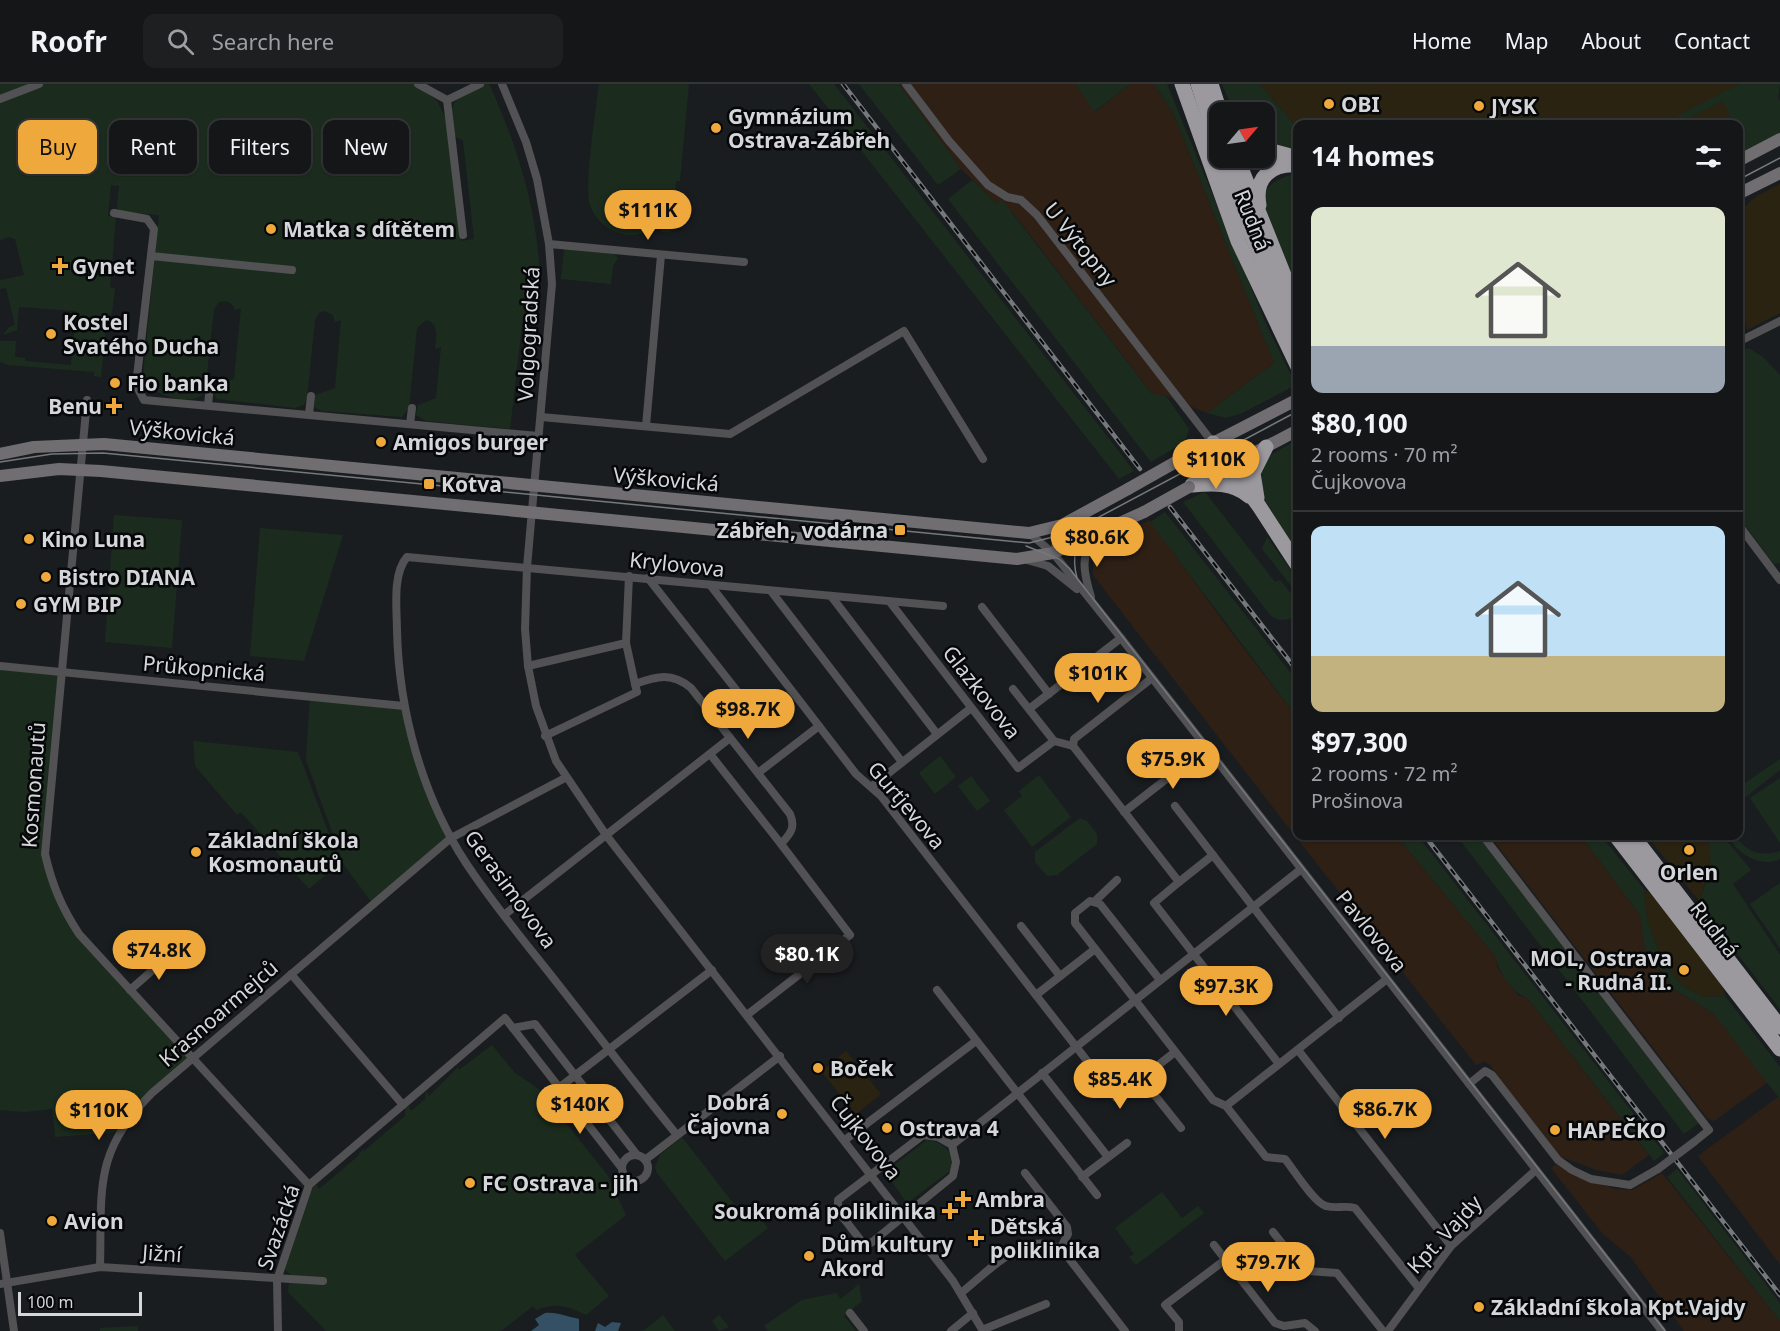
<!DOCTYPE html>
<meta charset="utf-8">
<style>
body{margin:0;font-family:"Noto Sans",sans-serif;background:#1d1f21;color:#f1f3f6;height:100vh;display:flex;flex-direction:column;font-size:22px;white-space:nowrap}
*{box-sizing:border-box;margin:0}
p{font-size:20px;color:#9d9fa2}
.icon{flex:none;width:33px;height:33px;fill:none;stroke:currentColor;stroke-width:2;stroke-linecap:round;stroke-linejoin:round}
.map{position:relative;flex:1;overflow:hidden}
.details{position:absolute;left:1293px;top:36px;width:450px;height:720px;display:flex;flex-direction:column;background:#141618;border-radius:12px;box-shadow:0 2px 4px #0004,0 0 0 2px #333537}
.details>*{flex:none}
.guide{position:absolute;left:18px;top:36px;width:570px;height:54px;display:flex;gap:12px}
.needle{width:39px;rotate:61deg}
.buttons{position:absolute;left:1209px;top:18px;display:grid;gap:12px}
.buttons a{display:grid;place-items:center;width:66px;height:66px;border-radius:12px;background:#141618;box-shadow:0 2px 4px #0004,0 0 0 2px #333537;font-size:30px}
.scale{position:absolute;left:18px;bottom:15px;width:124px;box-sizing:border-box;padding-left:6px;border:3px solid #d4d6d9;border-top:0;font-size:16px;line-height:21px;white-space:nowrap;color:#d4d6d9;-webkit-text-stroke:4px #060708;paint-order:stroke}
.price{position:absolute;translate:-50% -51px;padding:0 14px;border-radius:21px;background:#eea83c;color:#111;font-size:20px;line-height:39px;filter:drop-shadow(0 2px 3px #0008)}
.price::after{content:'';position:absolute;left:50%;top:36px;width:18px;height:14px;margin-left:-9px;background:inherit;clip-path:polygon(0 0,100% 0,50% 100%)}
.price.current{background:#222;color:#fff}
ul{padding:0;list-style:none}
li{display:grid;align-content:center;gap:12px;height:318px;padding:0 18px}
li+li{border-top:2px solid #333537}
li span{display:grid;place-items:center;height:186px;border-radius:12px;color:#555}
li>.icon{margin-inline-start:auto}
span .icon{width:108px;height:108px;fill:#fffc;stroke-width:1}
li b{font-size:26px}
h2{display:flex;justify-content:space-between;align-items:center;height:72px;padding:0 18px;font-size:26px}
.chip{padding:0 21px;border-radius:12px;background:#141618;box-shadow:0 2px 4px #0004,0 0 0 2px #333537;font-size:21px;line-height:54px}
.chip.current{background:#eea83c;color:#111}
header{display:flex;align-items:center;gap:36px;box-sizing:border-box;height:84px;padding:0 30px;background:#141618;border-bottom:2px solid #333537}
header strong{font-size:28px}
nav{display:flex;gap:33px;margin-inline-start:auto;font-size:21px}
.search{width:420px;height:54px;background:#1d1f21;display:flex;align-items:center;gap:15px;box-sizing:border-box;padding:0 21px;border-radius:12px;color:#9d9fa2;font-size:22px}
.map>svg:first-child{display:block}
</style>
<header>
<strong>Roofr</strong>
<div class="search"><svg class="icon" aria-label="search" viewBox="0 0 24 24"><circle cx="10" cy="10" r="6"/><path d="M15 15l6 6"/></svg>Search here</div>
<nav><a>Home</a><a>Map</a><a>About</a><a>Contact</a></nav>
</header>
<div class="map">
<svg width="1780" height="1247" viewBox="0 0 1780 1247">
<rect width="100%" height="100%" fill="#1a1d20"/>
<!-- commercial -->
<g fill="#2a2312">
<polygon points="1259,0 1740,0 1729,6 1731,31 1713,40 1297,43"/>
<polygon points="1780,100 1780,229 1747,246 1739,206 1739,127 1757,112"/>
<polygon points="1647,752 1705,752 1710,759 1712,769 1700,818"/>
<polygon points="1644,805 1664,820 1721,895 1725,912 1703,913 1682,901 1662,877 1647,835"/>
<polygon points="846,967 881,1010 856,1030 821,987"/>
</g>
<!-- industrial -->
<g fill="#2e2015">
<polygon points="899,0 1076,0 1095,28 1130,0 1154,0 1174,31 1274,279 1207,329 1166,312 1153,311 1013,129 997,120 961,85"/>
<polygon points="1150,436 1225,540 1297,633 1298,752 1397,752 1496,873 1498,885 1518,911 1528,915 1649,1071 1622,1091 1596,1086 1565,1074 1561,1075 1490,981 1484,977 1476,981 1306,766 1093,491 1093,480 1106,458"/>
<polygon points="1490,752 1581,752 1640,831 1645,866 1675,906 1713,929 1768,998 1714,1037 1707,1034"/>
<polygon points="1778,1013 1780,1015 1780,1180 1698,1072"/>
<polygon points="1556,1080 1568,1088 1615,1105 1632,1106 1662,1089 1780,1237 1780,1247 1684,1247 1630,1172 1603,1150 1551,1084"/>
</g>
<!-- green -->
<g fill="#1b2c1e">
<path d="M0,0H416L437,17L447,37L461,157L474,155L463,56L455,53C452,28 446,19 470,6C477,2 481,0 489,0C520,67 541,138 540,212L538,214L540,215V224L523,232L510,345L426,337L416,331L418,321L436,314L441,263L435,265C436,253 440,240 426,236L417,244L409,324L402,333L322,327L314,323L315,311L335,304L341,236L335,238L333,231L325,227L319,229L315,236L307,314L304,321L295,324L217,315L213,309L214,303L234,295L241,224L235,226C232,218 227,216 219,218L214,225L205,309C190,323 149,312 143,291L159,131L119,128L117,122L119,102L111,101L108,132L116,133L110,203L115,204L112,229L106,242L101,293L94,292V288L8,281L0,278V257H16L15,273L25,274V277L71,281L76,227L19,223L17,246L3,251L9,243L15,241L6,204L0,205V196L24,191L15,155L9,153L0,156Z"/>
<path d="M599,0H689L680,97H676L671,149L662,148V138C650,149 635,154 619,149C605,145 595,134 590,121C584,100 596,26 599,0Z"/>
<polygon points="809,0 834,0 1134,387 1119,395"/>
<polygon points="859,0 899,0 961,85 938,101"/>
<polygon points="1076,0 1130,0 1094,28"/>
<polygon points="1154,0 1167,0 1266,240 1296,301 1242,329 1226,334 1207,329 1274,279 1174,31"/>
<polygon points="1222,0 1259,0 1297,43 1297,67 1265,57 1264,28 1234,28"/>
<polygon points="1740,0 1780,0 1778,15 1780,16 1780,50 1739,72 1738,40 1713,40 1730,31 1723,17 1680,39 1677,32"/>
<path d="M1290,91H1297V211C1288,188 1258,133 1265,110C1268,99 1280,95 1290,91Z"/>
<polygon points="972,96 997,120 1002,116 1152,310 1166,312 1189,345 1185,358 1151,378 948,115"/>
<polygon points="564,165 614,170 618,174 613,182 611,200 561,195"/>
<polygon points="1748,264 1763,273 1780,291 1780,479 1774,480 1739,433 1739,267"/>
<polygon points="1297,356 1297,468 1263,413 1261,385 1272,370"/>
<polygon points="1205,408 1275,498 1280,496 1297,517 1297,540 1293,535 1279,536 1271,532 1183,418"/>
<polygon points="1165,428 1297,597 1297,633 1150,438"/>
<polygon points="114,431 182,436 172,564 105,558"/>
<polygon points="260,444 343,451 304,577 250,572"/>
<polygon points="1267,453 1297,495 1297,509 1262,465"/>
<polygon points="0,582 60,589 45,770 61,824 193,974 152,1009 120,1048 55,1053 52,1025 24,1028 0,1026"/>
<polygon points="310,613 404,622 412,655 451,754 373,820 344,781 306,676"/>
<polygon points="193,657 298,668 340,779 309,805 241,728 237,731 195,682"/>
<polygon points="940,672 956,693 935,710 919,689"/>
<polygon points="1780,675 1780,686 1739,718 1739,703"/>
<polygon points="1039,691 1071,733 1032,763 1004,726 1022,712 1019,707"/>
<polygon points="971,692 990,717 977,727 958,702"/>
<polygon points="1780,694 1780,759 1750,714"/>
<polygon points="1080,734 1087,737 1097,750 1097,760 1057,791 1047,792 1035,778 1035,768"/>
<path d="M1397,752H1418L1664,1069L1654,1077L1528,915C1512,908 1499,890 1496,873Z"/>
<polygon points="1457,752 1478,752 1699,1039 1684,1050"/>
<polygon points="1581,752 1601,752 1644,805 1647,835 1662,877 1682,901 1703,913 1725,912 1780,983 1780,1015 1713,929 1675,906 1645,866 1640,831"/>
<path d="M1705,752H1723L1751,786L1733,800L1780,871V925L1702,824L1700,818C1705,797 1718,770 1705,752Z"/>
<path d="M1729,752H1736C1746,769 1762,773 1780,767V775C1761,784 1736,770 1729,752Z"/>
<polygon points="1780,799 1780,864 1750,820"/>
<path d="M492,961L515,989L539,1005L608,1092L626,1131L575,1171L609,1212L586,1231C569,1222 555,1218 537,1226L533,1222L501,1247H326L288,1208L290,1190L284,1185L310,1107L316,1100L319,1105L357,1073L363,1065L364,1067L405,1032V1024L409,1021L411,1027L425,1015L426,1006L429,1012L458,983L459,986Z"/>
<polygon points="682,1053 743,1132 753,1125 768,1144 725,1177 657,1089 655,1083 660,1071"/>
<path d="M927,1056C944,1058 955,1069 950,1087L907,1119L885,1088Z"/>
<polygon points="1677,1085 1780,1219 1780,1237 1667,1093"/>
<polygon points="1162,1108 1182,1134 1198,1122 1204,1129 1136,1181 1129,1173 1134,1170 1115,1144"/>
<polygon points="859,1200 862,1217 844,1232 856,1247 768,1247 764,1242 802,1216 836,1209 841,1215"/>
<polygon points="663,1231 675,1247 643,1247"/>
<polygon points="719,1231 729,1243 719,1247 712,1237"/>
<polygon points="138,1242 138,1247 100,1247 100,1244"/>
</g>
<!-- water -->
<g fill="#345064">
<path d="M545,1229C558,1228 568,1233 579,1235V1247H531L539,1241L535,1235Z"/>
<polygon points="612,1238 621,1239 618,1247 595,1247 598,1239 605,1243"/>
</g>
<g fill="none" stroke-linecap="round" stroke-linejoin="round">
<!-- street -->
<g stroke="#525153" stroke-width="8">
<polyline points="418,0 447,16 463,151"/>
<polyline points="502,0 526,58 537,95 549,160 552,200 527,483 525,545 528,582 536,622 556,677 606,751 953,1197 983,1247"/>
<polyline points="906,0 949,57 988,101 1007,113 1021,116 1037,131 1213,359"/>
<polyline points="0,15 39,0"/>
<polyline points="447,16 480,0"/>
<polyline points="114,129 147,135 154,145 136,301 144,316 538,352"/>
<polyline points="549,160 744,178"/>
<polyline points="151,172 292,186"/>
<polyline points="1738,258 1780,237"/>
<path d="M87,316L45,770C52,801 62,824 79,850L309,1101"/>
<polyline points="208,320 210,303"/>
<polyline points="309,330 311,312"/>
<polyline points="541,333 730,350 904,247 983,375"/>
<polyline points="410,340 412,324"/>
<polyline points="646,342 661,171"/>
<polyline points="1738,440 1780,496"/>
<polyline points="1029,449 1053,469 1121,554 1662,1247"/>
<polyline points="1053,469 1062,441"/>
<polyline points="1027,476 1048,482 1077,505"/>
<path d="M629,492L626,559L635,600C657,592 672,588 691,604L790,730C796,744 790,750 781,760L850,851L747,931"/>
<polyline points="648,494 752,626"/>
<polyline points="711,502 856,690 881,712 1116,1014 1175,968"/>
<polyline points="771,507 902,678"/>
<polyline points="831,512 937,650"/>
<path d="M1091,513C1084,490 1078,469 1099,451"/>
<polyline points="890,518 1018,684 1054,657"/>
<polyline points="982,523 1049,610"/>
<polyline points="0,582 404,622"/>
<polyline points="528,582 626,559"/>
<polyline points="1013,605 1054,657 1073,662 1179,798 1154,819 1279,980"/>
<polyline points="1029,625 1121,554"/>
<polyline points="545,652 637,608 635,600"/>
<polyline points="1073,662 1074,655 1152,594"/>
<polyline points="710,670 781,760"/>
<polyline points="758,689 819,642"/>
<polyline points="871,703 971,624"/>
<polyline points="1175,722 1339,934"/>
<polyline points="1124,728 1206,664"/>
<polyline points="1483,752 1709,1046 1694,1058"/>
<polyline points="1179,798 1213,771"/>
<polyline points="1094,818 1117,796"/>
<polyline points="504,831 730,654"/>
<polyline points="1021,842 1060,892"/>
<polyline points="291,890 403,1021"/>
<path d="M1160,896L1100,820L1090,817L1075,829V839L1213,1016L1226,1022L1266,1073L1285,1075C1294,1086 1314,1119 1326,1122C1336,1125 1345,1121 1355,1124L1418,1203"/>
<polyline points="130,906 171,870"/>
<polyline points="937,906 1097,1111"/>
<polyline points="1036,911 1095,865"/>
<polyline points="513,944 535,940 637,1071"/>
<polyline points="1298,966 1451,1162"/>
<polyline points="1042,989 1108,1073"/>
<polyline points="1141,994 1181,1044"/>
<polyline points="1469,1000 1485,987 1492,991 1558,1076 1572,1086 1591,1095 1630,1101 1658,1085"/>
<polyline points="560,1003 712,886"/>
<polyline points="1226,1022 1387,895"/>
<path d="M677,1051C635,1000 595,947 554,895C524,857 493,820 466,779C422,712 399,627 397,547C397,526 392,490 407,473L943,522"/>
<polygon points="923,1051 938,1053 952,1061 956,1078 953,1092 871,1159 862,1158 838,1127 838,1116"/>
<polyline points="845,1056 976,957"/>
<polyline points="952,1061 1300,786"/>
<circle cx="635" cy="1084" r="13"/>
<polyline points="645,1076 780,972"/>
<polyline points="1025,1089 1067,1143 1068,1150 1060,1165"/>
<polyline points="1082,1093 1127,1059"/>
<polyline points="1273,1148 1300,1182 1308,1187 1337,1189 1383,1247"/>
<polyline points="0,1149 14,1247"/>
<polyline points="1214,1161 1275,1239 1284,1242 1305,1239 1315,1247"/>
<path d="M100,1183C102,1105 93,1068 152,1009L451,754L565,694"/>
<polyline points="0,1200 100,1183 323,1197"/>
<path d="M961,1209C988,1188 1030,1140 1064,1168L1125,1247"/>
<polyline points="850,1229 864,1247"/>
<polyline points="982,1246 1046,1220"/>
<polyline points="278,1247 277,1196 309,1101 505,934 621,1083"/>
<polyline points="951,1247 973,1229"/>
<polyline points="1179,1247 1179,1238 1165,1221 1225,1176"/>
<polyline points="1388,1247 1451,1162 1536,1086"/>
</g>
<!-- secondary -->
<g stroke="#706e71" stroke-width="12">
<polyline points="1738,77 1780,55"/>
<polyline points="1738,110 1780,89"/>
<polyline points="0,370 34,363 104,360 1029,449 1062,441 1128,405"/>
<polyline points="1174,379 1298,315"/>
<polyline points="0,392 59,385 101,387 1017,475 1053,469 1144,428"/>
<polyline points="1195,400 1298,346"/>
</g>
<!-- highway -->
<g stroke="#9c999e" stroke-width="15">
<polyline points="1182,0 1238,157 1298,283"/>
<polyline points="1198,0 1220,66"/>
<polyline points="1211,0 1220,28"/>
<polyline points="1264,65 1298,74"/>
<polyline points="1222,74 1251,150 1298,251"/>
<polyline points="1237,74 1298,226"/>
<path d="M1259,121C1254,94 1271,79 1298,81"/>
<polyline points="1213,359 1259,422 1298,482"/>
<path d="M1192,401C1212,399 1233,398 1249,412"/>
<polyline points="1257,414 1253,389 1266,363"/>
<polyline points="1616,752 1780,965"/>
<polyline points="1633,752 1780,943"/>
</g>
<!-- tram -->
<g stroke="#76797c" stroke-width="1.5">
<polyline points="1738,96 1780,74"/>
<polyline points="0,378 52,370 103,369 1029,459 1069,449 1298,327"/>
<polyline points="1026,462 1059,475 1069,484 1665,1247"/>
<path d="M1077,494C1071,472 1076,456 1093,440"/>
</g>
<!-- rail casing -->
<g stroke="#76797c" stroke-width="4.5">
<g id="rail">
<polyline points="843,0 1140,385"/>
<polyline points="1170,423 1298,588"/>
<polyline points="1425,752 1780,1211"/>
</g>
</g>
<!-- rail -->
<use href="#rail" stroke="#060708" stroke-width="2" stroke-dasharray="7" stroke-linecap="butt"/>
<!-- street-bridge -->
<polyline stroke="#525153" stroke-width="8" points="1658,1085 1694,1058"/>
<!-- secondary-bridge -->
<g stroke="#706e71" stroke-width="12">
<polyline points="1128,405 1174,379"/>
<polyline points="1144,428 1189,403"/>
</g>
</g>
<!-- markers -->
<g fill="#eea83c" stroke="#060708" stroke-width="2">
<circle cx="1329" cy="20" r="6"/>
<circle cx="1479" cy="22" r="6"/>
<circle cx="716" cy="44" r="6"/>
<circle cx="271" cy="145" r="6"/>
<path d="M57 173h6v6h6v6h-6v6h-6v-6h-6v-6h6z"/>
<circle cx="51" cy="250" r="6"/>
<circle cx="115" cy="299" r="6"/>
<path d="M111 313h6v6h6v6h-6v6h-6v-6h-6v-6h6z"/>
<circle cx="381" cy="358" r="6"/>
<rect x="423" y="394" width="12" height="12" rx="3"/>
<rect x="894" y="440" width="12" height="12" rx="3"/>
<circle cx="29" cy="455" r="6"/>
<circle cx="46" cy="493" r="6"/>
<circle cx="21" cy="520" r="6"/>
<circle cx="1689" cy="766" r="6"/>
<circle cx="196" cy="768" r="6"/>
<circle cx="1684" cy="886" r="6"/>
<circle cx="818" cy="984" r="6"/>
<circle cx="782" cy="1030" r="6"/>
<circle cx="887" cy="1044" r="6"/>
<circle cx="1555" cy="1046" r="6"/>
<circle cx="470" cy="1099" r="6"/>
<path d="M960 1106h6v6h6v6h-6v6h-6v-6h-6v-6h6z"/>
<path d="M947 1118h6v6h6v6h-6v6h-6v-6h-6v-6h6z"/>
<circle cx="52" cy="1137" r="6"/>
<path d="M973 1145h6v6h6v6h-6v6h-6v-6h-6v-6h6z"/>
<circle cx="809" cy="1172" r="6"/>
<circle cx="1479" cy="1223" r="6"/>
</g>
<g text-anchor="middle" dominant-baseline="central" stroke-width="5" stroke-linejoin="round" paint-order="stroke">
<!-- poi labels -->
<g font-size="21" font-weight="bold" fill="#d4d6d9" stroke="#060708" text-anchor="start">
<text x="1341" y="20">OBI</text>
<text x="1491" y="22">JYSK</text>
<text x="728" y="32">Gymnázium<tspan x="728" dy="24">Ostrava-Zábřeh</tspan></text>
<text x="283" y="145">Matka s dítětem</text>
<text x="72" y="182">Gynet</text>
<text x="63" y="238">Kostel<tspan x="63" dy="24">Svatého Ducha</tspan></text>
<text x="127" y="299">Fio banka</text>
<text x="102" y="322" text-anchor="end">Benu</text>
<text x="393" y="358">Amigos burger</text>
<text x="441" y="400">Kotva</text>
<text x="888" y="446" text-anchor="end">Zábřeh, vodárna</text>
<text x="41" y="455">Kino Luna</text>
<text x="58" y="493">Bistro DIANA</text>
<text x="33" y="520">GYM BIP</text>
<text x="208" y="756">Základní škola<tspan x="208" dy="24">Kosmonautů</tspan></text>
<text x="1689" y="788" text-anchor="middle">Orlen</text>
<text x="1672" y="874" text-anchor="end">MOL, Ostrava<tspan x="1672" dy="24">- Rudná II.</tspan></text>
<text x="830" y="984">Boček</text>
<text x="770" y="1018" text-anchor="end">Dobrá<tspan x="770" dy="24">Čajovna</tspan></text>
<text x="899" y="1044">Ostrava 4</text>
<text x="1567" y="1046">HAPEČKO</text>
<text x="482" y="1099">FC Ostrava - jih</text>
<text x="975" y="1115">Ambra</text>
<text x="936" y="1127" text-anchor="end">Soukromá poliklinika</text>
<text x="64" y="1137">Avion</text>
<text x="990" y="1142">Dětská<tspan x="990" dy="24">poliklinika</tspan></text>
<text x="821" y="1160">Dům kultury<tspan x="821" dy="24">Akord</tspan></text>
<text x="1491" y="1223">Základní škola Kpt.Vajdy</text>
</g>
<!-- street labels -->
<g font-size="21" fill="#d4d6d9" stroke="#060708">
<text transform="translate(1253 136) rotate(68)">Rudná</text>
<text transform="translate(1081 160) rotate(51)">U Výtopny</text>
<text transform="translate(528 250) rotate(-87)">Volgogradská</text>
<text transform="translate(182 348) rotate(6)">Výškovická</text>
<text transform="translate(666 395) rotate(5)">Výškovická</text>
<text transform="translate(677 480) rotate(6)">Krylovova</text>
<text transform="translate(204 584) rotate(5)">Průkopnická</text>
<text transform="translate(982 608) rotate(52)">Glazkovova</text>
<text transform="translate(33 701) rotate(-86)">Kosmonautů</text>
<text transform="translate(907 721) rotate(50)">Gurťjevova</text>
<text transform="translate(511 805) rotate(54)">Gerasimovova</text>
<text transform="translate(1715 845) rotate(52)">Rudná</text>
<text transform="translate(1372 847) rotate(51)">Pavlovova</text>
<text transform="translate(218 929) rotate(-41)">Krasnoarmejců</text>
<text transform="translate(866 1053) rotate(52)">Čujkovova</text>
<text transform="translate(278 1143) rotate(-71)">Svazácká</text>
<text transform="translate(1444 1150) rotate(-47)">Kpt. Vajdy</text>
<text transform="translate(162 1169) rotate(4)">Jižní</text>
</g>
</g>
</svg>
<div class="buttons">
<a><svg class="needle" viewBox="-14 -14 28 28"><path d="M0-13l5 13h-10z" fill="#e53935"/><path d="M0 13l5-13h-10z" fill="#9d9fa2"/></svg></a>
</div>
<div class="scale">100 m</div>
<b class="price" style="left:648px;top:157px">$111K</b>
<b class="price" style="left:1216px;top:406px">$110K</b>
<b class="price" style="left:1097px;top:484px">$80.6K</b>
<b class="price" style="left:1098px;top:620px">$101K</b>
<b class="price" style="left:748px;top:656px">$98.7K</b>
<b class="price" style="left:1173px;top:706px">$75.9K</b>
<b class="price" style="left:159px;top:897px">$74.8K</b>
<b class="price current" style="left:807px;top:901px">$80.1K</b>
<b class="price" style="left:1226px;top:933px">$97.3K</b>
<b class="price" style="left:1120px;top:1026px">$85.4K</b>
<b class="price" style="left:580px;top:1051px">$140K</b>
<b class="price" style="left:1385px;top:1056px">$86.7K</b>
<b class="price" style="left:99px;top:1057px">$110K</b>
<b class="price" style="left:1268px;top:1209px">$79.7K</b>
<div class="guide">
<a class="chip current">Buy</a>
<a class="chip">Rent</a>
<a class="chip">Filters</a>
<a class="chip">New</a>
</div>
<section class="details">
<h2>14 homes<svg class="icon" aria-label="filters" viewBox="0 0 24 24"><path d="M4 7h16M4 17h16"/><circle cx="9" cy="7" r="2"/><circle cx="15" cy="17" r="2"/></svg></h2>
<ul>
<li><span style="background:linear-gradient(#dfe7d0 75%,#9aa5b1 0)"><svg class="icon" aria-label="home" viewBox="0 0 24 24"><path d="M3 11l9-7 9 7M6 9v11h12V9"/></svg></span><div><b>$80,100</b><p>2 rooms · 70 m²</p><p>Čujkovova</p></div></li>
<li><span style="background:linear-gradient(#bfe0f5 70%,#c2b280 0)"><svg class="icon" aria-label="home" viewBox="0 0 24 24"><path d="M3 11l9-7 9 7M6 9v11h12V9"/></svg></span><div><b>$97,300</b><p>2 rooms · 72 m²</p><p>Prošinova</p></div></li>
</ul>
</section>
</div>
